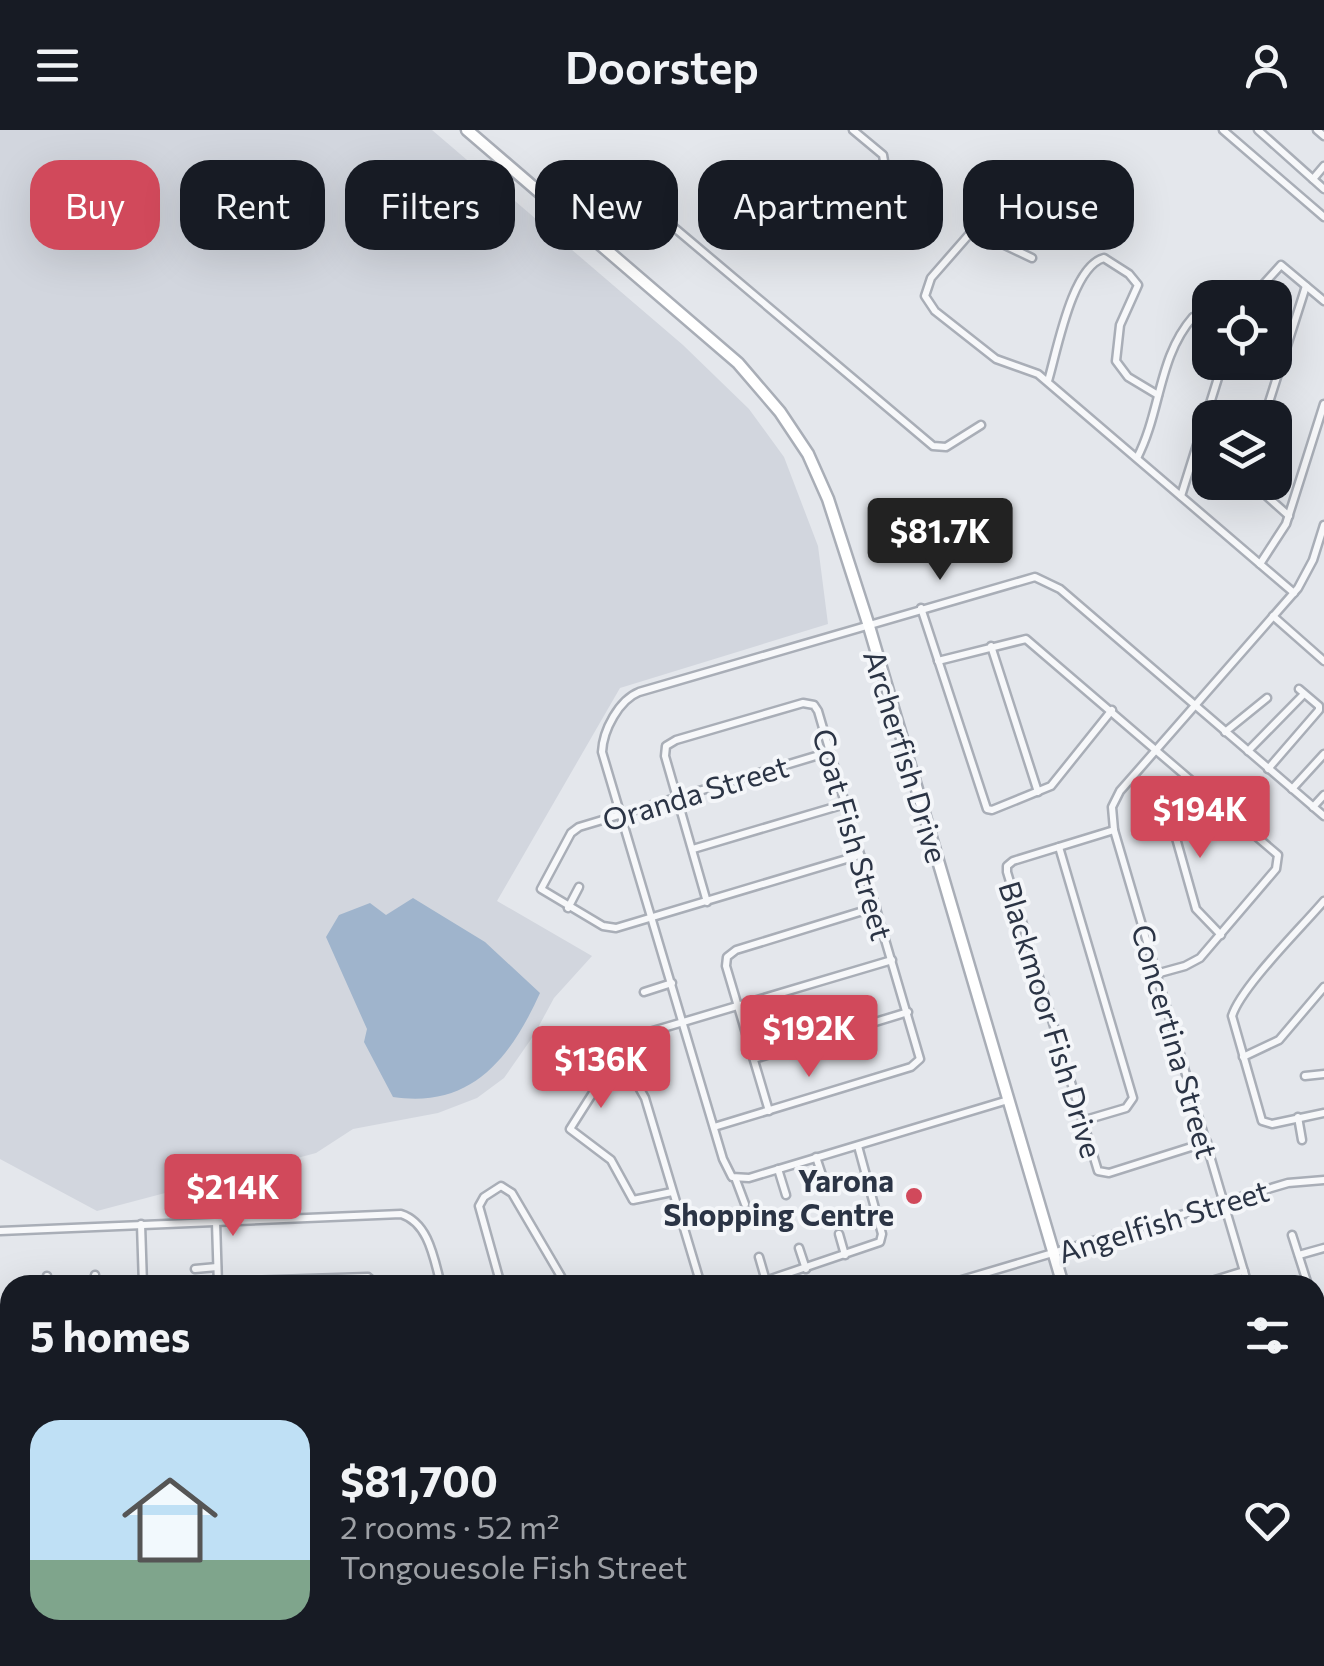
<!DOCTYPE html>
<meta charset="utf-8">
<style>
body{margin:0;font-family:Commissioner,sans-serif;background:#20242c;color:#f1f3f6;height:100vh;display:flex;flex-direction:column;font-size:38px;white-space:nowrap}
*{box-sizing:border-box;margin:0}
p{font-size:32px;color:#9ea1a6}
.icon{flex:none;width:55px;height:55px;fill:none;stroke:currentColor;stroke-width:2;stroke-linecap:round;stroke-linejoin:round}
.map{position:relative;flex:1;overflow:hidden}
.side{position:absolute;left:0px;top:1145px;width:1325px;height:392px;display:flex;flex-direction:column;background:#171b24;border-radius:30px 30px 0 0;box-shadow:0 10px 40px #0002}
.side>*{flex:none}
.banner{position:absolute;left:30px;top:30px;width:1265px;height:90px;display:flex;gap:20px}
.tools{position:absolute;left:1192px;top:150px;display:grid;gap:20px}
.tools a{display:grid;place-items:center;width:100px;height:100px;border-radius:20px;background:#171b24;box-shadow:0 10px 40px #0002;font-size:50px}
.price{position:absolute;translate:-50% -85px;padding:0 22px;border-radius:10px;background:#d1495b;color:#fff;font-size:32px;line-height:65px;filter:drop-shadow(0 2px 5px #0008)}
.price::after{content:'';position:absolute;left:50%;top:60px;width:30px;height:22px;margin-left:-15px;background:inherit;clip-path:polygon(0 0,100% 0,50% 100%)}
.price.selected{background:#222;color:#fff}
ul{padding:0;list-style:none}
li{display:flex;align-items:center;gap:30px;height:250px;padding:0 30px}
li span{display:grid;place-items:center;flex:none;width:280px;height:200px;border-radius:30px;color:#555}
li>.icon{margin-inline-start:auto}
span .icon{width:120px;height:120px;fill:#fffc;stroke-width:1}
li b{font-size:42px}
h2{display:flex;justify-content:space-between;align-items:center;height:120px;padding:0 30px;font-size:42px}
.chip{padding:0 35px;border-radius:30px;background:#171b24;box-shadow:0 10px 40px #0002;font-size:35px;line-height:90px}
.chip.selected{background:#d1495b;color:#fff}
header{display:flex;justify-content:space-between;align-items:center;height:130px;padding:0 30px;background:#171b24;font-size:45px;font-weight:600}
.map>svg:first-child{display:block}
</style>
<header><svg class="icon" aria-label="menu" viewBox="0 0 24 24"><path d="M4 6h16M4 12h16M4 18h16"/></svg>Doorstep<svg class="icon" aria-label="person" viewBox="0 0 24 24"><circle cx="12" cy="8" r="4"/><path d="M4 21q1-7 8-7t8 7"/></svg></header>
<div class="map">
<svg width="1324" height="1536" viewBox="0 0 1324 1536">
<rect width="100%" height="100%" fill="#e4e7ec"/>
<!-- built -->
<polygon fill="#d2d6de" points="0,0 432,0 683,215 749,279 784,327 818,416 828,494 620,558 497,771 592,826 554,868 534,905 504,948 477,968 438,983 353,999 316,1023 97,1081 0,1029"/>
<!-- green -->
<g fill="#c9d6c5">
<polygon points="116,1528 375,1528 347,1536 107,1536"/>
<polygon points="994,1528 1165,1528 1167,1536 982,1536"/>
</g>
<!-- water -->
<path fill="#9fb4cc" d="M413,768L485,812L540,863C511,927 472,979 393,967L364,912L367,899L326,807L339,785L370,773L386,785Z"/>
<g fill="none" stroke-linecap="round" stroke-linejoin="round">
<!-- street casing -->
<g stroke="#a9aeb7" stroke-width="11">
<g id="street">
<polyline points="853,0 883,25 884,31 865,57"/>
<polyline points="1223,0 1324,87"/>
<polyline points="1258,0 1324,59"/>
<polyline points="1317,0 1324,6"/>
<polyline points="1313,49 1324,36"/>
<path d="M542,62C574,55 602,47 632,62L933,316L946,317L981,295"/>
<polyline points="1032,128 973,100 931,148 925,166 935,181 996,229 1038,244 1294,463"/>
<polyline points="1251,168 1281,135 1324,171"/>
<path d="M1048,251C1057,221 1072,136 1104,128L1129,144L1138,155L1120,195L1116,231L1128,247L1158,265"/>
<polyline points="1264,288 1306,156"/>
<path d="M1137,328C1161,282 1158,227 1193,187H1210"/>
<polyline points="1251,352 1289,386"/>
<polyline points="1181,366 1223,232"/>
<polyline points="1260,434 1286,394 1324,274"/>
<polyline points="921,478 987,679 992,680 1051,656 1112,580"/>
<polyline points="1273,486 1324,531"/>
<polyline points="991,516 1038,662"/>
<polyline points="938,531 1026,509 1278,725 1276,739 1200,828 1185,836 1156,844"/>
<polyline points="1225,602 1267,568"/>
<polyline points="1248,621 1304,564"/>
<polyline points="829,622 579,697 571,703 541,759 603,796 616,798 860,725"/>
<polyline points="1268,639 1319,580 1319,576 1299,559"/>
<polyline points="1200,657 1175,686 1172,694 1196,779 1221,805"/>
<polyline points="1292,659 1324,624"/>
<polyline points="1313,677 1324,665"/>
<polyline points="1114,700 1013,731 1007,736 1007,742 1098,1041 1109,1043 1207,1012"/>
<polyline points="1059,717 1133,968 1126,978 1082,991"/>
<polyline points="693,719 845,674"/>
<path d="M1324,771C1301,798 1241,857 1232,886L1262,991L1272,994L1324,983"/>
<polyline points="707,772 665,626 666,616 676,610 803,573 814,575 818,581 920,929 911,937 714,997"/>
<polyline points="568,778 579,757"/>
<polyline points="644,862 672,853"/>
<polyline points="1243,927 1279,910 1324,857"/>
<polyline points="754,929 908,882"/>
<polyline points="610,936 637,954 645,968 701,1155"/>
<polyline points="1305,946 1324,944"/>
<path d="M1008,970L749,1048L732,1047L723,1029L602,622C603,600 619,570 639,562L1035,447L1060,459L1324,686"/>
<polyline points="769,981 726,836 727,827 736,820 876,777"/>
<polyline points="1298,987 1302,1010"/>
<polyline points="816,1027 824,1051"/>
<polyline points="778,1039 786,1065"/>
<polyline points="736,1050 745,1074"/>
<polyline points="672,1062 633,1070 611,1030 570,999 610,936 636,906 892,830"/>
<polyline points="216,1092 218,1155"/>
<polyline points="141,1094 143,1155"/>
<path d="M0,1101L401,1084C429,1093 434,1129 441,1155"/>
<polyline points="839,1104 845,1125"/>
<polyline points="1292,1105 1308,1155"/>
<polyline points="799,1118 806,1139"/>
<polyline points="1299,1125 1324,1118"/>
<polyline points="759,1127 766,1151"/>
<polyline points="195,1139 217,1137"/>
<polyline points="218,1152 368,1147 377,1155"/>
<polyline points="45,1155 47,1146"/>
<polyline points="93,1155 95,1145"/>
<polyline points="501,1155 479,1076 484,1067 501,1056 512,1063 566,1155"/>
<polyline points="753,1155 880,1112 882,1104 858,1016"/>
<polyline points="945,1155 1288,1053 1324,1050"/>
<polyline points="1199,1155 1244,1141"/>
<polyline points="1248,1155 1114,700 1112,677 1120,661 1298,458 1313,430 1324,395"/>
<polyline points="1315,1179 1324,1209"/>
<polyline points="0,1186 10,1188"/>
<polyline points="0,1234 10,1236"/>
<polyline points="0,1270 10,1272"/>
<polyline points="1315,1327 1324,1331"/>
<polyline points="0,1343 10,1345"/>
<polyline points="1315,1387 1324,1369"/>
<polyline points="1315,1391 1324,1396"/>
<polyline points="0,1443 10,1445"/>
<polyline points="1315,1451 1324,1456"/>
<polyline points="659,1528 675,1536"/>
<polyline points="956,1528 982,1533"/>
<polyline points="595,1530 609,1536"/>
<polyline points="97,1536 106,1528"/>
<polyline points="534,1536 535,1528"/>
<polyline points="697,1536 704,1528"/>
<polyline points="827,1536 830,1532"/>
<polyline points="899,1536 908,1528"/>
</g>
</g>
<!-- secondary casing -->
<g stroke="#a9aeb7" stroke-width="15">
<g id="secondary">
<polyline points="467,0 738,233 780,282 808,324 828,369 868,493 1063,1155"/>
<polyline points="1175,1528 1177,1536"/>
</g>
</g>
<!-- street -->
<use href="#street" stroke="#f7f8fa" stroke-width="6"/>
<!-- secondary -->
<use href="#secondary" stroke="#fff" stroke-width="10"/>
</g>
<!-- markers -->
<circle fill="#d1495b" stroke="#f4f6f9" stroke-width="4" cx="914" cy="1066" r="10"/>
<g text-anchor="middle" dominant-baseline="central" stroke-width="8" stroke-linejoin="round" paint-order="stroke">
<!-- street labels -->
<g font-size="30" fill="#2b3445" stroke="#f4f6f9">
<text transform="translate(907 626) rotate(73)">Archerfish Drive</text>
<text transform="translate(695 662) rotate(-17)">Oranda Street</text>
<text transform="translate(854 704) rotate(74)">Coat Fish Street</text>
<text transform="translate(1052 889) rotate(73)">Blackmoor Fish Drive</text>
<text transform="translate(1176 911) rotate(74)">Concertina Street</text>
<text transform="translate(1163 1090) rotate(-17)">Angelfish Street</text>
</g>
<!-- poi labels -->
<g font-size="30" font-weight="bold" fill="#2b3445" stroke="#f4f6f9" text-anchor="end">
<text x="894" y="1049">Yarona<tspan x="894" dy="34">Shopping Centre</tspan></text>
</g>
</g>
</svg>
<div class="tools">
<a><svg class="icon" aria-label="locate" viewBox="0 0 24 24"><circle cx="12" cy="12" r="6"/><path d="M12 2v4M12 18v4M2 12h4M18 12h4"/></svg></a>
<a><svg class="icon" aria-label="layers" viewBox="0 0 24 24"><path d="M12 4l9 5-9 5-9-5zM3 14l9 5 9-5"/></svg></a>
</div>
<b class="price selected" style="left:940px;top:453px">$81.7K</b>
<b class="price" style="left:1200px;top:731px">$194K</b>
<b class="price" style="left:809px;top:950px">$192K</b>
<b class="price" style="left:601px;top:981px">$136K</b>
<b class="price" style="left:233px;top:1109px">$214K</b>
<div class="banner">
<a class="chip selected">Buy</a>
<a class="chip">Rent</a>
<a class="chip">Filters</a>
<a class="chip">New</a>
<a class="chip">Apartment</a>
<a class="chip">House</a>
</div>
<section class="side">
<h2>5 homes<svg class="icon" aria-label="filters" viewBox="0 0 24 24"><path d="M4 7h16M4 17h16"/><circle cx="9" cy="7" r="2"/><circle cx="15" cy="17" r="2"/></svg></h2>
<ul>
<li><span style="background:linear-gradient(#bfe0f5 70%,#7fa58c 0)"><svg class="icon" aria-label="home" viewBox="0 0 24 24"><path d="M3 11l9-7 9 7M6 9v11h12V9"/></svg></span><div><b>$81,700</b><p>2 rooms · 52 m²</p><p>Tongouesole Fish Street</p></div><svg class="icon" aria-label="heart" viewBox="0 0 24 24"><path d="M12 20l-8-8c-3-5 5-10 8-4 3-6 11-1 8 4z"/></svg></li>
</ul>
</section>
</div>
